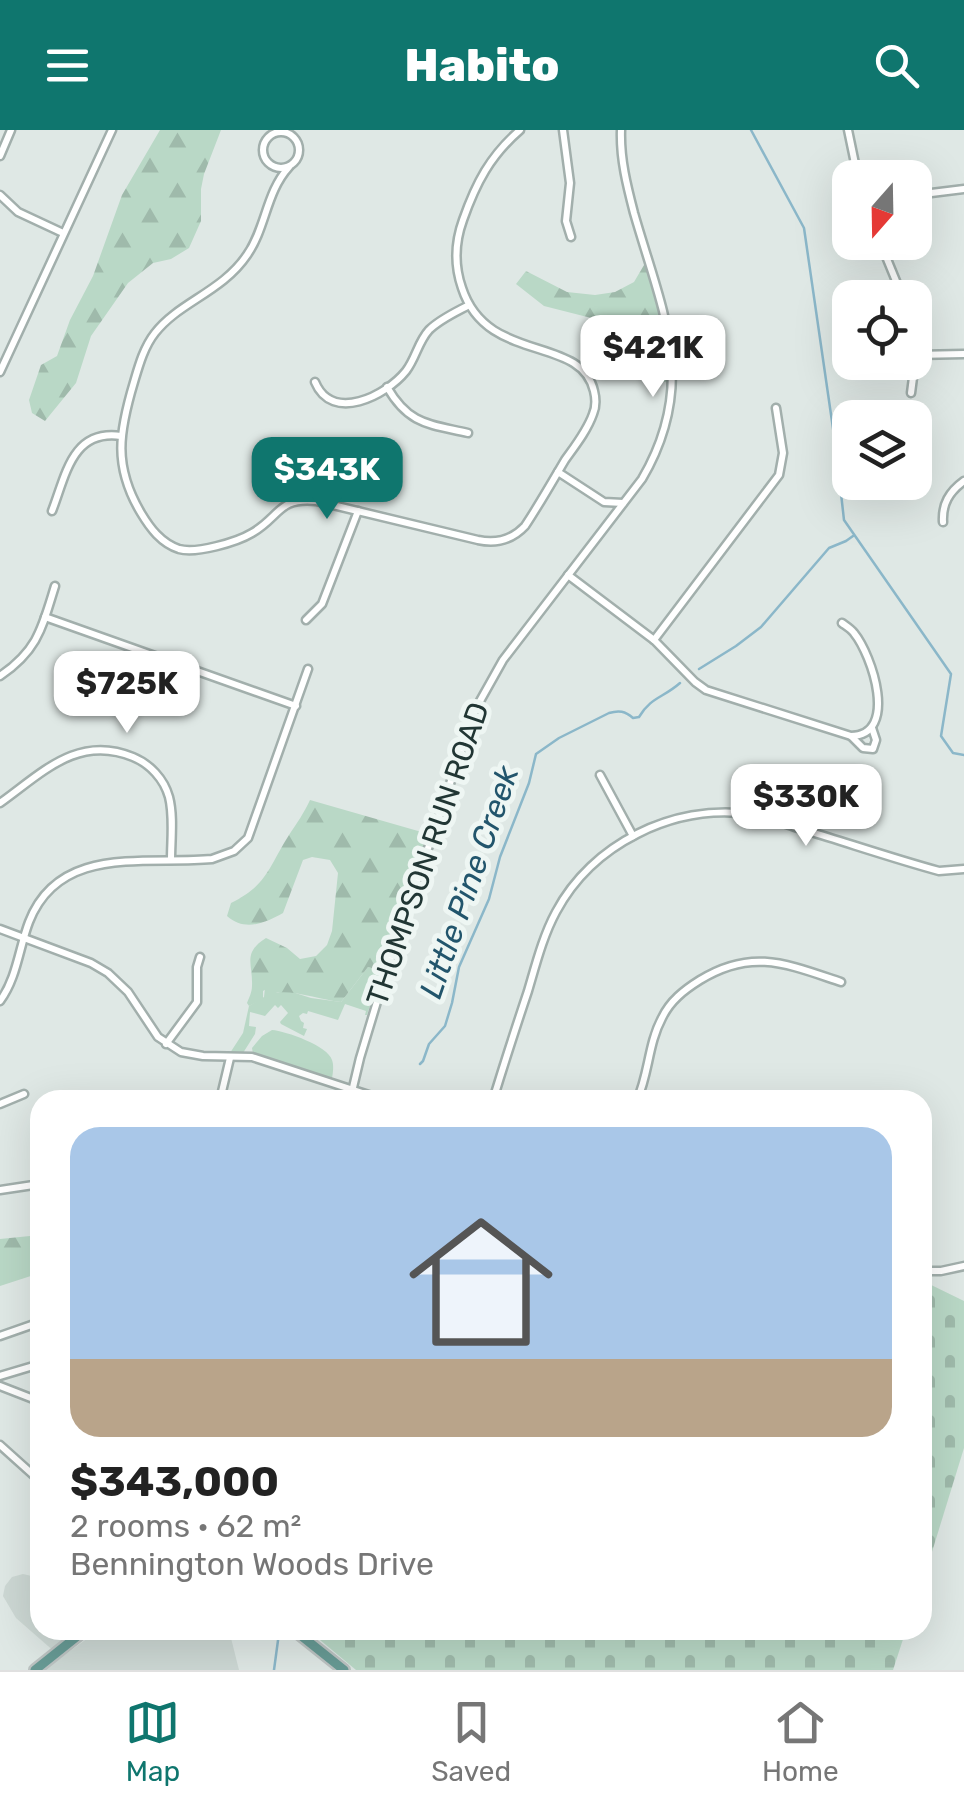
<!DOCTYPE html>
<meta charset="utf-8">
<style>
body{margin:0;font-family:Rubik,sans-serif;background:#f2f2f2;color:#222;height:100vh;display:flex;flex-direction:column;font-size:38px;white-space:nowrap}
*{box-sizing:border-box;margin:0}
p{font-size:32px;color:#767676}
.icon{flex:none;width:55px;height:55px;fill:none;stroke:currentColor;stroke-width:2;stroke-linecap:round;stroke-linejoin:round}
.map{position:relative;flex:1;overflow:hidden}
.panel{position:absolute;left:30px;top:960px;width:902px;height:550px;display:flex;flex-direction:column;background:#fff;border-radius:30px;box-shadow:0 10px 40px #0002}
.panel>*{flex:none}
.needle{width:65px;rotate:200deg}
.buttons{position:absolute;left:832px;top:30px;display:grid;gap:20px}
.buttons a{display:grid;place-items:center;width:100px;height:100px;border-radius:20px;background:#fff;box-shadow:0 10px 40px #0002;font-size:50px}
.price{position:absolute;translate:-50% -85px;padding:0 22px;border-radius:20px;background:#fff;color:#222;font-size:32px;line-height:65px;filter:drop-shadow(0 2px 5px #0008)}
.price::after{content:'';position:absolute;left:50%;top:60px;width:30px;height:22px;margin-left:-15px;background:inherit;clip-path:polygon(0 0,100% 0,50% 100%)}
.price.current{background:#0f766e;color:#fff}
ul{padding:0;list-style:none}
li{display:grid;align-content:center;gap:20px;height:530px;padding:0 40px}
li+li{border-top:2px solid #e0e0e0}
li span{display:grid;place-items:center;height:310px;border-radius:30px;color:#555}
li>.icon{margin-inline-start:auto}
span .icon{width:180px;height:180px;fill:#fffc;stroke-width:1}
li b{font-size:42px}
header{display:flex;justify-content:space-between;align-items:center;height:130px;padding:0 40px;background:#0f766e;color:#fff;font-size:45px;font-weight:800}
.menu{display:flex;justify-content:space-around;align-items:center;height:140px;border-top:2px solid #e0e0e0;background:#fff;font-size:28px;color:#767676}
.menu a{display:grid;justify-items:center;gap:5px}
.menu .current{color:#0f766e}
.map>svg:first-child{display:block}
</style>
<header><svg class="icon" aria-label="menu" viewBox="0 0 24 24"><path d="M4 6h16M4 12h16M4 18h16"/></svg>Habito<svg class="icon" aria-label="search" viewBox="0 0 24 24"><circle cx="10" cy="10" r="6"/><path d="M15 15l6 6"/></svg></header>
<div class="map">
<svg width="964" height="1540" viewBox="0 0 964 1540">
<defs>
<pattern id="forest-firs" width="22" height="20" patternUnits="userSpaceOnUse" patternTransform="scale(2.5)"><rect width="22" height="20" fill="#b9d8c6"/><path d="M5 1l3.5 6h-7zM16 11l3.5 6h-7z" fill="#9fbaab"/></pattern>
<pattern id="cemetery-stones" width="16" height="16" patternUnits="userSpaceOnUse" patternTransform="scale(2.5)"><rect width="16" height="16" fill="#b9d8c6"/><path d="M2 7V4a2 2 0 0 1 4 0v3zM10 15v-3a2 2 0 0 1 4 0v3z" fill="#9fbaab"/></pattern>
</defs>
<rect width="100%" height="100%" fill="#dfe8e5"/>
<!-- built -->
<g fill="#cdd8d4">
<polygon points="23,1444 40,1448 40,1500 85,1500 56,1523 16,1488 3,1466 5,1456 12,1447"/>
<polygon points="99,1500 229,1500 239,1540 44,1540"/>
</g>
<!-- grass -->
<g fill="#b9d8c6">
<polygon points="368,837 381,841 367,885 365,885 366,881 345,874 338,890 308,881 307,884 303,883 299,886 301,891 304,893 303,898 307,899 304,906 281,894 280,892 288,883 281,875 278,878 275,875 265,886 250,882 249,896 256,897 255,904 243,923 230,923 243,903 249,876 264,867 265,858 270,858 277,863 286,860 311,868 341,872"/>
<path d="M272,900C286,901 328,916 332,930C334,935 333,943 332,948L329,950L253,924L252,918L262,906Z"/>
</g>
<!-- forest -->
<g fill="url(#forest-firs)">
<polygon points="160,0 221,0 204,44 201,59 201,91 189,118 171,129 153,133 128,153 91,206 76,253 45,291 32,283 29,270 41,235 57,226 70,190 93,146 122,65"/>
<polygon points="647,130 666,194 673,251 646,254 638,222 625,198 607,192 544,176 516,154 526,141 567,162 595,165 615,162 634,152"/>
<path d="M310,670L432,705L386,842L368,837L341,872C322,870 291,859 275,863L268,858L263,861V869L249,876L247,873C249,868 252,862 252,856C253,834 242,823 266,808L287,818L300,829L316,826L327,815L332,801L338,743L330,730L312,727L303,730L283,783C265,793 245,802 227,786L231,773C268,755 269,736 289,705C297,693 304,683 310,670Z"/>
<polygon points="40,1105 40,1143 0,1156 0,1109"/>
</g>
<!-- cemetery -->
<g fill="url(#cemetery-stones)">
<polygon points="923,1151 964,1171 964,1318 923,1451"/>
<polygon points="308,1500 906,1500 893,1540 356,1540"/>
</g>
<g fill="none" stroke-linecap="round" stroke-linejoin="round">
<!-- stream -->
<g stroke="#8bb7c9" stroke-width="2.5">
<polyline points="751,0 804,98 836,319 844,390 951,544 941,606 953,623 964,625"/>
<polyline points="699,539 736,516 761,497 829,418 846,411 853,406"/>
<path d="M420,934L423,931L429,914L445,896L452,873L459,837L489,769L500,727L529,653L536,624L559,608L609,583C619,580 625,581 633,588L639,587C651,567 663,568 680,553"/>
<polyline points="274,1540 279,1503"/>
</g>
<!-- minor casing -->
<g stroke="#a2afac" stroke-width="11">
<g id="minor">
<polyline points="563,0 570,53 566,91 571,107"/>
<polyline points="848,0 858,48"/>
<circle cx="281" cy="20" r="18"/>
<polyline points="0,26 11,0"/>
<path d="M289,37C266,62 266,98 247,125C222,162 179,172 155,203C144,217 139,235 134,252C119,302 113,336 141,383C150,398 161,413 179,419C196,424 237,412 252,403C280,387 278,367 316,371L478,410C497,414 512,410 525,396C539,375 552,352 565,330C575,316 587,301 593,284C596,277 596,269 594,261C581,204 487,235 462,158C454,135 455,112 463,90C476,53 490,26 520,0"/>
<polyline points="0,65 18,82 63,103"/>
<polyline points="915,65 964,59"/>
<polyline points="880,112 903,168"/>
<polyline points="915,225 964,224"/>
<polyline points="0,242 112,0"/>
<path d="M315,252C332,293 386,266 406,241C416,228 418,212 429,200C440,189 456,182 469,175"/>
<path d="M387,257C409,295 429,294 468,303"/>
<polyline points="911,263 915,232"/>
<polyline points="558,342 604,372 623,373"/>
<path d="M52,381C66,345 72,299 121,306"/>
<path d="M943,392C942,374 949,362 964,351"/>
<path d="M568,445L654,510L695,552L706,560L851,606C899,605 872,525 854,503C851,499 846,496 842,493"/>
<polyline points="45,487 296,576"/>
<polyline points="306,490 322,474 358,381"/>
<polyline points="654,510 779,345 783,323 776,278"/>
<path d="M0,546C38,520 42,498 55,456"/>
<polyline points="852,607 863,618 873,619 876,610 872,598"/>
<polyline points="600,645 633,706"/>
<path d="M0,673C42,643 78,604 133,627C150,634 164,649 169,667C174,686 171,710 171,730"/>
<polyline points="0,799 91,833 108,843 128,862 158,907 181,922 203,926 252,927 384,970"/>
<path d="M0,871C17,848 19,818 29,792C59,714 146,735 212,729L234,721L248,708L308,539"/>
<polyline points="166,914 197,872 197,837 200,827"/>
<polyline points="220,970 230,928"/>
<path d="M350,970L360,928L386,842L475,580L503,530L642,349C699,252 662,181 634,83C627,56 620,29 621,0"/>
<path d="M493,970C504,934 516,897 528,861C536,834 543,806 556,782C592,714 673,674 749,684C769,687 788,695 808,701C851,714 895,729 939,741L964,739"/>
<path d="M637,970C649,944 648,914 662,888C670,871 684,860 700,850C752,818 787,834 841,852"/>
<polyline points="0,974 24,964"/>
<polyline points="0,1060 40,1054"/>
<polyline points="922,1141 941,1141 964,1136"/>
<polyline points="0,1206 40,1192"/>
<polyline points="0,1246 40,1234"/>
<polyline points="0,1256 36,1270"/>
<polyline points="0,1315 40,1351"/>
</g>
</g>
<!-- major casing -->
<g stroke="#bcc3c2" stroke-width="14">
<g id="major">
<polyline points="294,1500 344,1540"/>
<polyline points="35,1540 85,1500"/>
</g>
</g>
<!-- minor -->
<use href="#minor" stroke="#fff" stroke-width="6"/>
<!-- major -->
<use href="#major" stroke="#679a94" stroke-width="9"/>
</g>
<g text-anchor="middle" dominant-baseline="central" stroke-width="10" stroke-linejoin="round" paint-order="stroke">
<!-- street labels -->
<g font-size="30" fill="#213634" stroke="#eef6f3">
<text transform="translate(428 724) rotate(-71)">THOMPSON RUN ROAD</text>
</g>
<!-- water labels -->
<g font-size="32" font-style="italic" fill="#22556c" stroke="#eef6f3">
<text transform="translate(469 752) rotate(-71)">Little Pine Creek</text>
</g>
</g>
</svg>
<div class="buttons">
<a><svg class="needle" viewBox="-14 -14 28 28"><path d="M0-13l5 13h-10z" fill="#e53935"/><path d="M0 13l5-13h-10z" fill="#767676"/></svg></a>
<a><svg class="icon" aria-label="locate" viewBox="0 0 24 24"><circle cx="12" cy="12" r="6"/><path d="M12 2v4M12 18v4M2 12h4M18 12h4"/></svg></a>
<a><svg class="icon" aria-label="layers" viewBox="0 0 24 24"><path d="M12 4l9 5-9 5-9-5zM3 14l9 5 9-5"/></svg></a>
</div>
<b class="price" style="left:653px;top:270px">$421K</b>
<b class="price current" style="left:327px;top:392px">$343K</b>
<b class="price" style="left:127px;top:606px">$725K</b>
<b class="price" style="left:806px;top:719px">$330K</b>
<section class="panel">
<ul>
<li><span style="background:linear-gradient(#a9c7e8 75%,#b9a48a 0)"><svg class="icon" aria-label="home" viewBox="0 0 24 24"><path d="M3 11l9-7 9 7M6 9v11h12V9"/></svg></span><div><b>$343,000</b><p>2 rooms · 62 m²</p><p>Bennington Woods Drive</p></div></li>
</ul>
</section>
</div>
<nav class="menu">
<a class="current"><svg class="icon" aria-label="map" viewBox="0 0 24 24"><path d="M3 6l6-2 6 2 6-2v14l-6 2-6-2-6 2zM9 4v14M15 6v14"/></svg>Map</a>
<a><svg class="icon" aria-label="saved" viewBox="0 0 24 24"><path d="M7 4h10v16l-5-4-5 4z"/></svg>Saved</a>
<a><svg class="icon" aria-label="home" viewBox="0 0 24 24"><path d="M3 11l9-7 9 7M6 9v11h12V9"/></svg>Home</a>
</nav>
